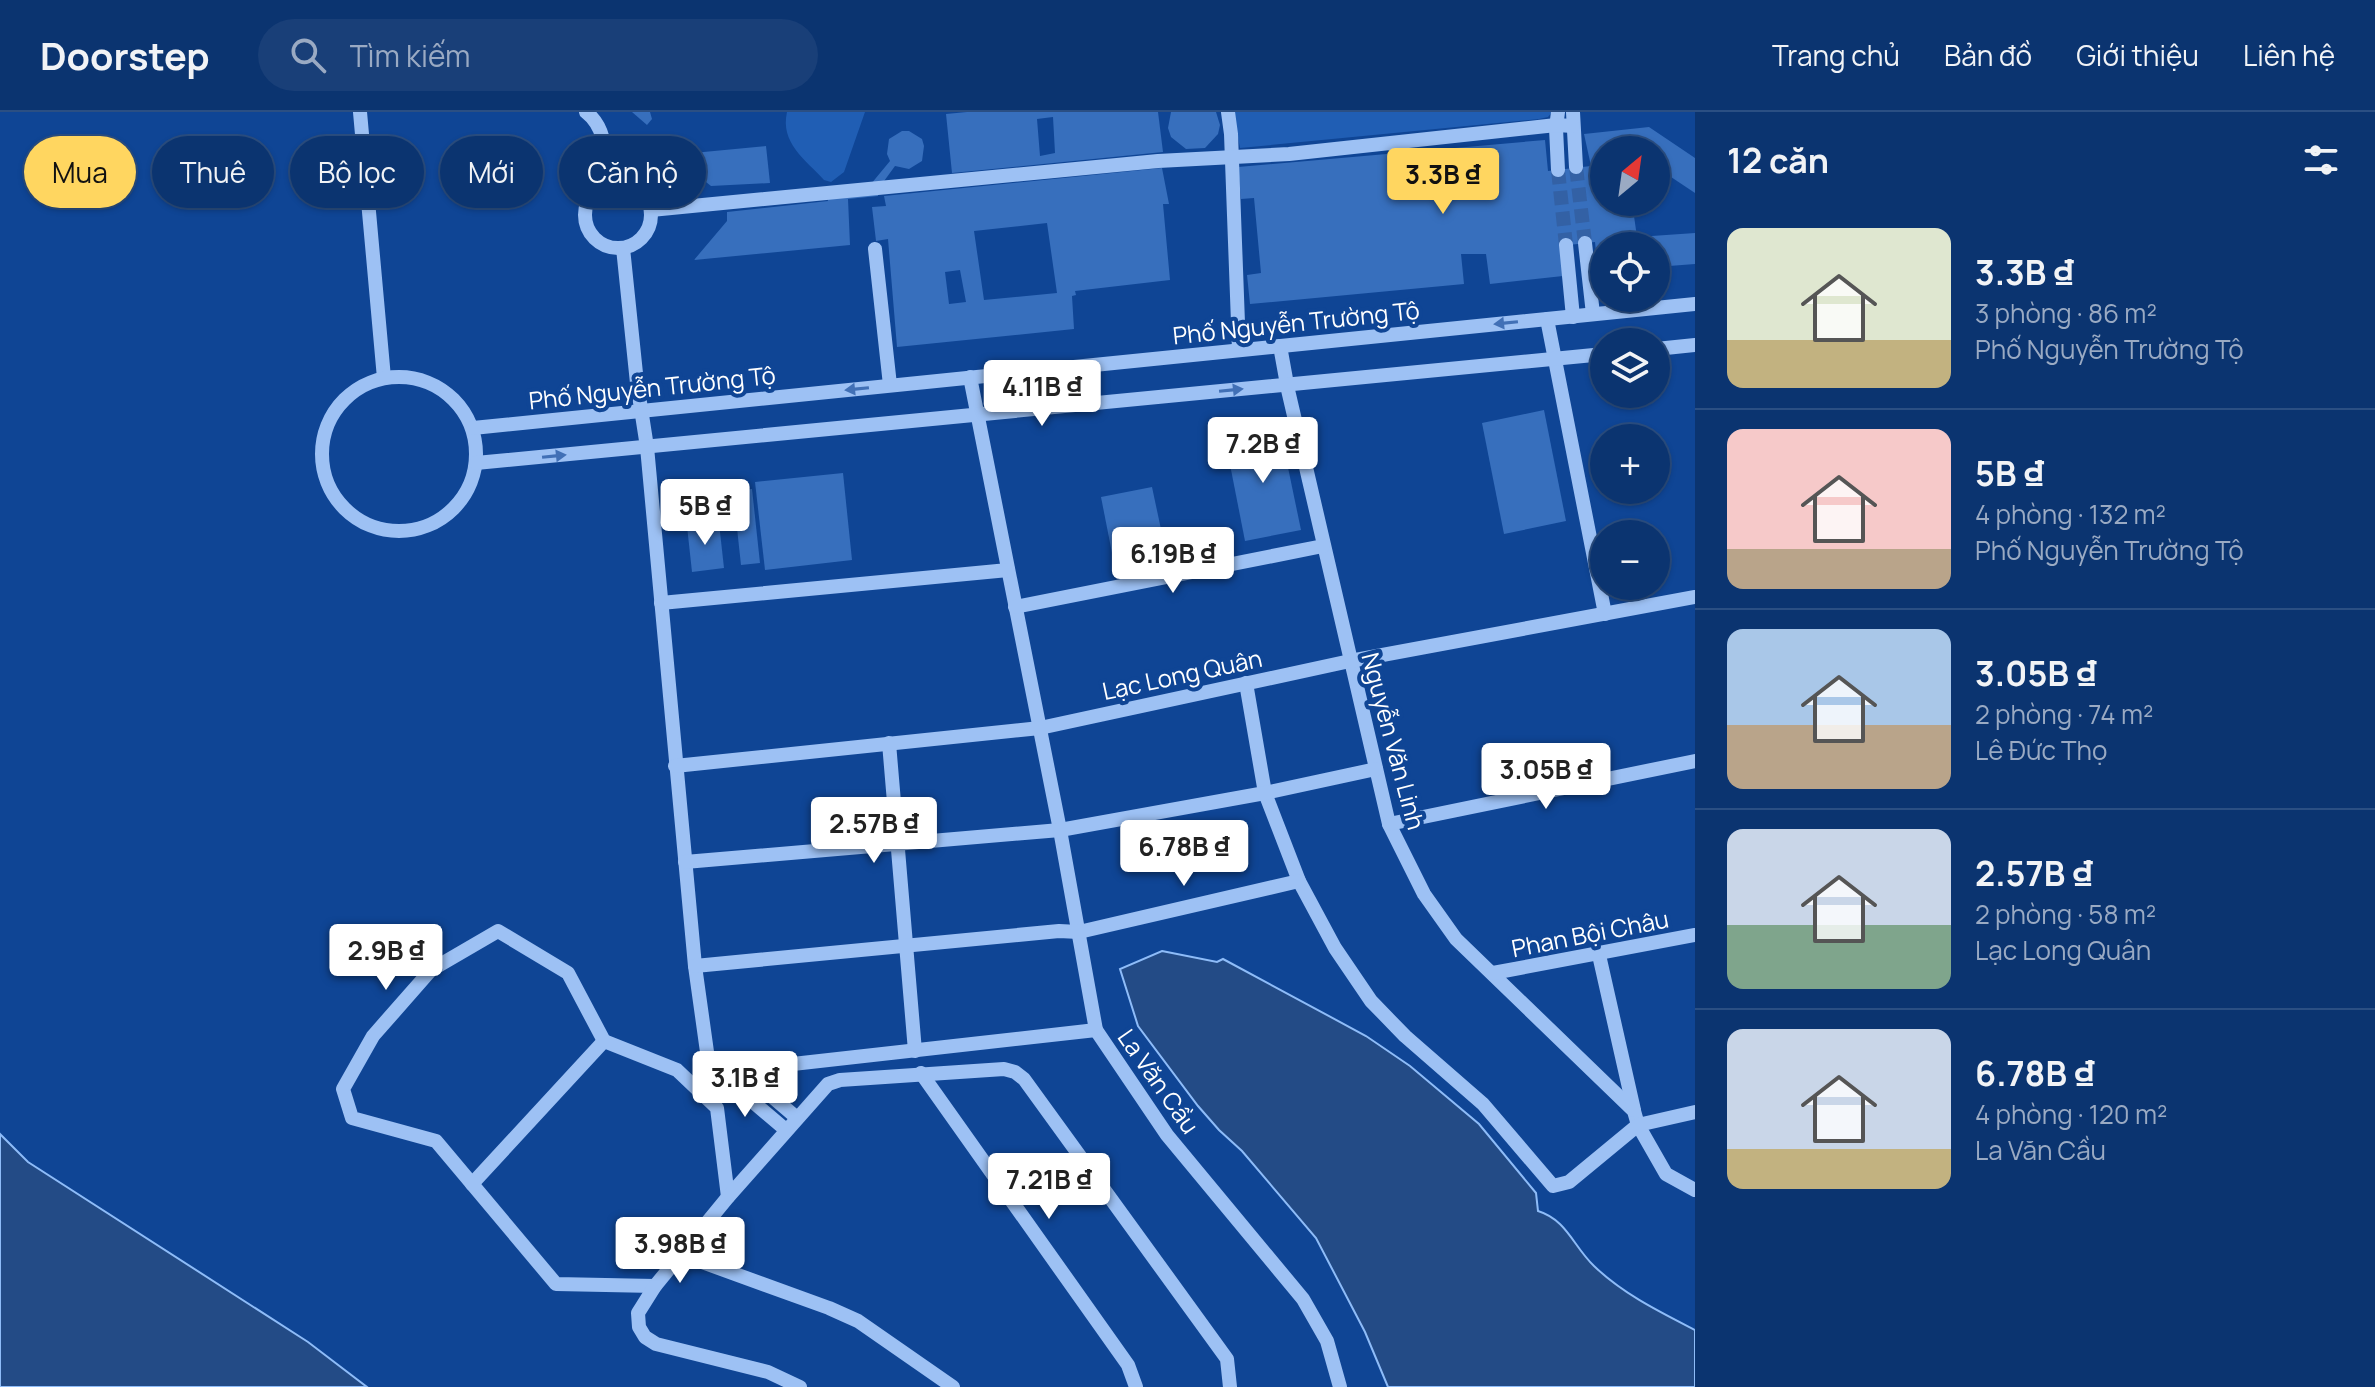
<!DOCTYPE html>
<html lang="vi">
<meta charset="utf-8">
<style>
body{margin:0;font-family:Manrope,sans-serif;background:#193f78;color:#f1f3f6;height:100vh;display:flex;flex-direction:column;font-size:30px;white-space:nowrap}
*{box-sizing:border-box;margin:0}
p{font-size:26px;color:#9aaac3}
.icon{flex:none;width:44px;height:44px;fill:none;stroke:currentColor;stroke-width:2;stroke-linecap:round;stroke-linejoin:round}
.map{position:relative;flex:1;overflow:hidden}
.sheet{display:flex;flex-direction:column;background:#0b3470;width:680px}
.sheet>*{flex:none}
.top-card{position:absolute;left:24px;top:24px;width:760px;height:72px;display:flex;gap:16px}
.needle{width:52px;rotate:29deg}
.controls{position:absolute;left:1590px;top:24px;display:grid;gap:16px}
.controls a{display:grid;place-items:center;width:80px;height:80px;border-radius:50%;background:#0b3470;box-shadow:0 2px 6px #0004,0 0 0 2px #2b4f83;font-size:40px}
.price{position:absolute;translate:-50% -68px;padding:0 18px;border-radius:8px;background:#fff;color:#222;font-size:26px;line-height:52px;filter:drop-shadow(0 2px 4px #0008)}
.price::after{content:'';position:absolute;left:50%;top:48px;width:24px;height:18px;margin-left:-12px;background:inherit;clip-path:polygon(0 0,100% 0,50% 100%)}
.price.on{background:#ffd660;color:#111}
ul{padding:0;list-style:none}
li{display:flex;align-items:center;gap:24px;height:200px;padding:0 32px}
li+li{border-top:2px solid #2b4f83}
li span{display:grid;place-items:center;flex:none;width:224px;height:160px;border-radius:16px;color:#555}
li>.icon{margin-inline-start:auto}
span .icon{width:96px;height:96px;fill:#fffc;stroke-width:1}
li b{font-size:34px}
h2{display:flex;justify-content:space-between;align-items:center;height:96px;padding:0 32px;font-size:34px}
.chip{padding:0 28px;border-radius:36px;background:#0b3470;box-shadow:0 2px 6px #0004,0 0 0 2px #2b4f83;font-size:28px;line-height:72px}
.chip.on{background:#ffd660;color:#111}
header{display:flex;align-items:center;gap:48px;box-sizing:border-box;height:112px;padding:0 40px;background:#0b3470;border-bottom:2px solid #2b4f83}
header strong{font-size:38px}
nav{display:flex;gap:44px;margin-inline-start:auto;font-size:28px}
.search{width:560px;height:72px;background:#193f78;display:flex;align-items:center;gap:20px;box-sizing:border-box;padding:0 28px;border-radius:44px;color:#9aaac3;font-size:30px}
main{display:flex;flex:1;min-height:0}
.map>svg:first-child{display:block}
</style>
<header>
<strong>Doorstep</strong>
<div class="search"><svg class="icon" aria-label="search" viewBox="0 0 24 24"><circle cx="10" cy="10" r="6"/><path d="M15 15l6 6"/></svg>Tìm kiếm</div>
<nav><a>Trang chủ</a><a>Bản đồ</a><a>Giới thiệu</a><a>Liên hệ</a></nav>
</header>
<main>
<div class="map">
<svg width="1695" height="1275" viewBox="0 0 1695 1275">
<rect width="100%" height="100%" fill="#0f4595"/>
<!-- green -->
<g fill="#205eb4">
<path d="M787,0H865L844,60L831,70L824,68C805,47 780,31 787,0Z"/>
<polygon points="1233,0 1552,0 1548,5 1539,7 1240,36"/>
</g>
<!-- water -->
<g fill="#234b86" stroke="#8ebcf8" stroke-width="2">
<path d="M1162,839L1217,850L1223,847L1366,924L1410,954L1479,1012L1536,1081L1538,1099C1567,1108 1573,1134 1594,1154C1623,1182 1660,1200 1695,1218V1275H1388L1365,1220L1316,1126L1242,1039L1219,1018L1198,994L1138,914L1120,857Z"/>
<polygon points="0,1022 28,1050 308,1230 367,1275 0,1275"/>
</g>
<!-- building -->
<g fill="#376fbd" fill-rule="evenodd">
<polygon points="632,0 650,0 652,7 647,13"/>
<path d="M967,0H1158L1163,40L952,61L946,2ZM1053,5L1055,41L1040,44L1037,7Z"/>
<polygon points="1171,0 1216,0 1220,13 1218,22 1205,36 1186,37 1171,25 1168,16"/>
<polygon points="1649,15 1695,46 1695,81 1656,55 1656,38 1604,38 1604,90 1632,90 1637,125 1695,121 1695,152 1656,155 1656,134 1604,134 1604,160 1598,160 1595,130 1560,134 1563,164 1490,172 1486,142 1461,142 1464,172 1250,192 1247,163 1261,161 1254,86 1241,87 1238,55 1545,28 1548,59 1591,54 1584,22"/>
<polygon points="902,19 909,19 922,27 924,34 922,49 909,57 895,54 879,76 878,84 848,87 850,133 694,148 727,109 727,100 828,89 827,83 866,78 890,49 887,42 889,27"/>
<polygon points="766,34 770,71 711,74 672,43"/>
<path d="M1162,56L1169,92H1163L1170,168L1075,179L1076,183L1072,184L1074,217L897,235L888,127L876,129L872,95L886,94L884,84ZM1047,111L1057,181L984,188L974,119ZM960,158L966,190L949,192L945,160Z"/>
<polygon points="1544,298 1566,409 1504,422 1482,311"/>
<polygon points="1280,317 1301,418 1245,429 1225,327"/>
<polygon points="843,361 852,448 765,458 755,370"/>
<polygon points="1152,375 1165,436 1113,446 1101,385"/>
<polygon points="752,377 760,451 741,453 733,379"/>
<polygon points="719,411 724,456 692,460 687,414"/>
</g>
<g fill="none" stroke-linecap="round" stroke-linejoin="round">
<!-- minor-tunnel -->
<g stroke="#3361a5" stroke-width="14" stroke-dasharray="14 7" stroke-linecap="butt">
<polyline points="1576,55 1585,131"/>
<polyline points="1558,58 1566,133"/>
</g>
<!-- minor -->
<g stroke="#9dc1f4" stroke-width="14">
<polyline points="360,0 384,266"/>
<path d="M586,0C608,17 605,45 607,71"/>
<polyline points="1228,0 1231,22 1239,238"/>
<polyline points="1573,0 1576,55"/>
<polyline points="1558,58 1556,16 1558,0"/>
<circle cx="618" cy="103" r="33"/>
<polyline points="651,98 1158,49 1289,42 1556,13 1573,14"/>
<polyline points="1585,131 1593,202"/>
<polyline points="1566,133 1573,205"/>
<polyline points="623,136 637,271 647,335 695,854 708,947 727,968 775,954 1096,918"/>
<polyline points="875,137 890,273"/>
<polyline points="1547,207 1605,502"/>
<polyline points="1280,234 1288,278 1389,712 1424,782 1456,827 1634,999 1638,1013 1666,1062 1695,1078"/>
<polyline points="1656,237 1695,233"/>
<circle cx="399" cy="342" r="77"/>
<polyline points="970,265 1060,718 1096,918 1167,1023 1303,1187 1327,1229 1340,1275"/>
<polyline points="473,316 1695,192"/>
<polyline points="476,351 1604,242"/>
<polyline points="661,491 1008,458"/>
<polyline points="1015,495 1323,434"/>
<polyline points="1246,571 1265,681 1299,769 1335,836 1371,889 1405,924 1483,992 1553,1074 1569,1070 1638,1013 1695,1000"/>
<polyline points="889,631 915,939"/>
<polyline points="675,654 1040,616 1350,549 1695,485"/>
<polyline points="1389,712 1695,649"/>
<polyline points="685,750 1060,718 1265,681 1376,657"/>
<polyline points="1599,843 1634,998"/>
<polyline points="695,854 1059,819 1079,820 1299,769"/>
<polyline points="1493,861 1695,823"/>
<polyline points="921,961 1128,1253 1136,1275"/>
<polyline points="747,963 797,1006"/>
<polyline points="727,968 786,1018"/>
<polyline points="472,1072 604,929"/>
<polyline points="680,1142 829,1196 858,1209 953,1275"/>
<polyline points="655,1174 556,1172 436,1029 352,1006 343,977 373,924 431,858 498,819 568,861 604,929 677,958 717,996 728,1085"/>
<polyline points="800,1275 768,1260 656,1232 645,1225 639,1215 638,1201 655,1174 728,1085 828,972 840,968 1004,957 1015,960 1024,967 1227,1247 1230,1275"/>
</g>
</g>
<!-- one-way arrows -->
<defs><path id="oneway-solid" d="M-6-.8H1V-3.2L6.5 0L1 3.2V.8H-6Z" transform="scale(2)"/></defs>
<g fill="#4170b6">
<use href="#oneway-solid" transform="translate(1506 211) rotate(174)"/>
<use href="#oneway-solid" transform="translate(857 277) rotate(174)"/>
<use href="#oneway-solid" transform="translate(1231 278) rotate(-6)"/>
<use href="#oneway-solid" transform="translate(554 344) rotate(-6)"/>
</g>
<g text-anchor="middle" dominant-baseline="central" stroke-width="8" stroke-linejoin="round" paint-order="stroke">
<!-- street labels -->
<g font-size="24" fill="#fff" stroke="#0f4595">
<text transform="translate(1296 210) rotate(-6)">Phố Nguyễn Trường Tộ</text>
<text transform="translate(652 275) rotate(-6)">Phố Nguyễn Trường Tộ</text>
<text transform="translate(1182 562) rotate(-12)">Lạc Long Quân</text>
<text transform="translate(1394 629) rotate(75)">Nguyễn Văn Linh</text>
<text transform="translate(1590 821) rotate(-11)">Phan Bội Châu</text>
<text transform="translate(1159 969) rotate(55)">La Văn Cầu</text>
</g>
</g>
</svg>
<div class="controls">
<a><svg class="needle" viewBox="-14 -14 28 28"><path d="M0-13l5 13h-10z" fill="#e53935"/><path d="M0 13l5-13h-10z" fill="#9aaac3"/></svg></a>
<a><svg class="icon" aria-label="locate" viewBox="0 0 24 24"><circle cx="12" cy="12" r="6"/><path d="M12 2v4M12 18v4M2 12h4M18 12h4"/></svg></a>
<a><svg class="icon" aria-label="layers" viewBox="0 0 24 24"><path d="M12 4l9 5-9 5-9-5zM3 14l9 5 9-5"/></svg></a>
<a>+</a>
<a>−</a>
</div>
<b class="price on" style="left:1443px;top:104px">3.3B ₫</b>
<b class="price" style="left:1042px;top:316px">4.11B ₫</b>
<b class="price" style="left:1263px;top:373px">7.2B ₫</b>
<b class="price" style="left:705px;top:435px">5B ₫</b>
<b class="price" style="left:1173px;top:483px">6.19B ₫</b>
<b class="price" style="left:1546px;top:699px">3.05B ₫</b>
<b class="price" style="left:874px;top:753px">2.57B ₫</b>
<b class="price" style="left:1184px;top:776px">6.78B ₫</b>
<b class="price" style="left:386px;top:880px">2.9B ₫</b>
<b class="price" style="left:745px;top:1007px">3.1B ₫</b>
<b class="price" style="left:1049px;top:1109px">7.21B ₫</b>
<b class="price" style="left:680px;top:1173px">3.98B ₫</b>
<div class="top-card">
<a class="chip on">Mua</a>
<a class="chip">Thuê</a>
<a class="chip">Bộ lọc</a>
<a class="chip">Mới</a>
<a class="chip">Căn hộ</a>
</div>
</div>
<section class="sheet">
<h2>12 căn<svg class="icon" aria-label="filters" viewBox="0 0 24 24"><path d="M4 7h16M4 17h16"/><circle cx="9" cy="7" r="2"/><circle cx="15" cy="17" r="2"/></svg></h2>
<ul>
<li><span style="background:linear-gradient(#dfe7d0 70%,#c2b280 0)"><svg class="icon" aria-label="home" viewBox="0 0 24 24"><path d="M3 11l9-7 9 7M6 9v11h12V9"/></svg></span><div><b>3.3B ₫</b><p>3 phòng · 86 m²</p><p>Phố Nguyễn Trường Tộ</p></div></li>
<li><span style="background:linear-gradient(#f6c9c9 75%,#b9a48a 0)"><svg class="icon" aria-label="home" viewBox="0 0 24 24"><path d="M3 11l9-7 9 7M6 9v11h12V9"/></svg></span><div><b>5B ₫</b><p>4 phòng · 132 m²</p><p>Phố Nguyễn Trường Tộ</p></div></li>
<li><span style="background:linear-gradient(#a9c7e8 60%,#b9a48a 0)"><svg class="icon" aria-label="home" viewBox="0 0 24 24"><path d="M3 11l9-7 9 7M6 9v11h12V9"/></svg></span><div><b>3.05B ₫</b><p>2 phòng · 74 m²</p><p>Lê Đức Thọ</p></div></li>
<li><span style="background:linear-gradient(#c9d6e8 60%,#7fa58c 0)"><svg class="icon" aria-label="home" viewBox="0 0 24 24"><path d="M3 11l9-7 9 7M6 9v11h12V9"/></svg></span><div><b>2.57B ₫</b><p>2 phòng · 58 m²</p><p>Lạc Long Quân</p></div></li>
<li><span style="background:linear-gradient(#c9d6e8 75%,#c2b280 0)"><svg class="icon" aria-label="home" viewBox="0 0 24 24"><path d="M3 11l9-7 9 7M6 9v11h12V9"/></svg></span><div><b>6.78B ₫</b><p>4 phòng · 120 m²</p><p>La Văn Cầu</p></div></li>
</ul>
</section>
</main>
